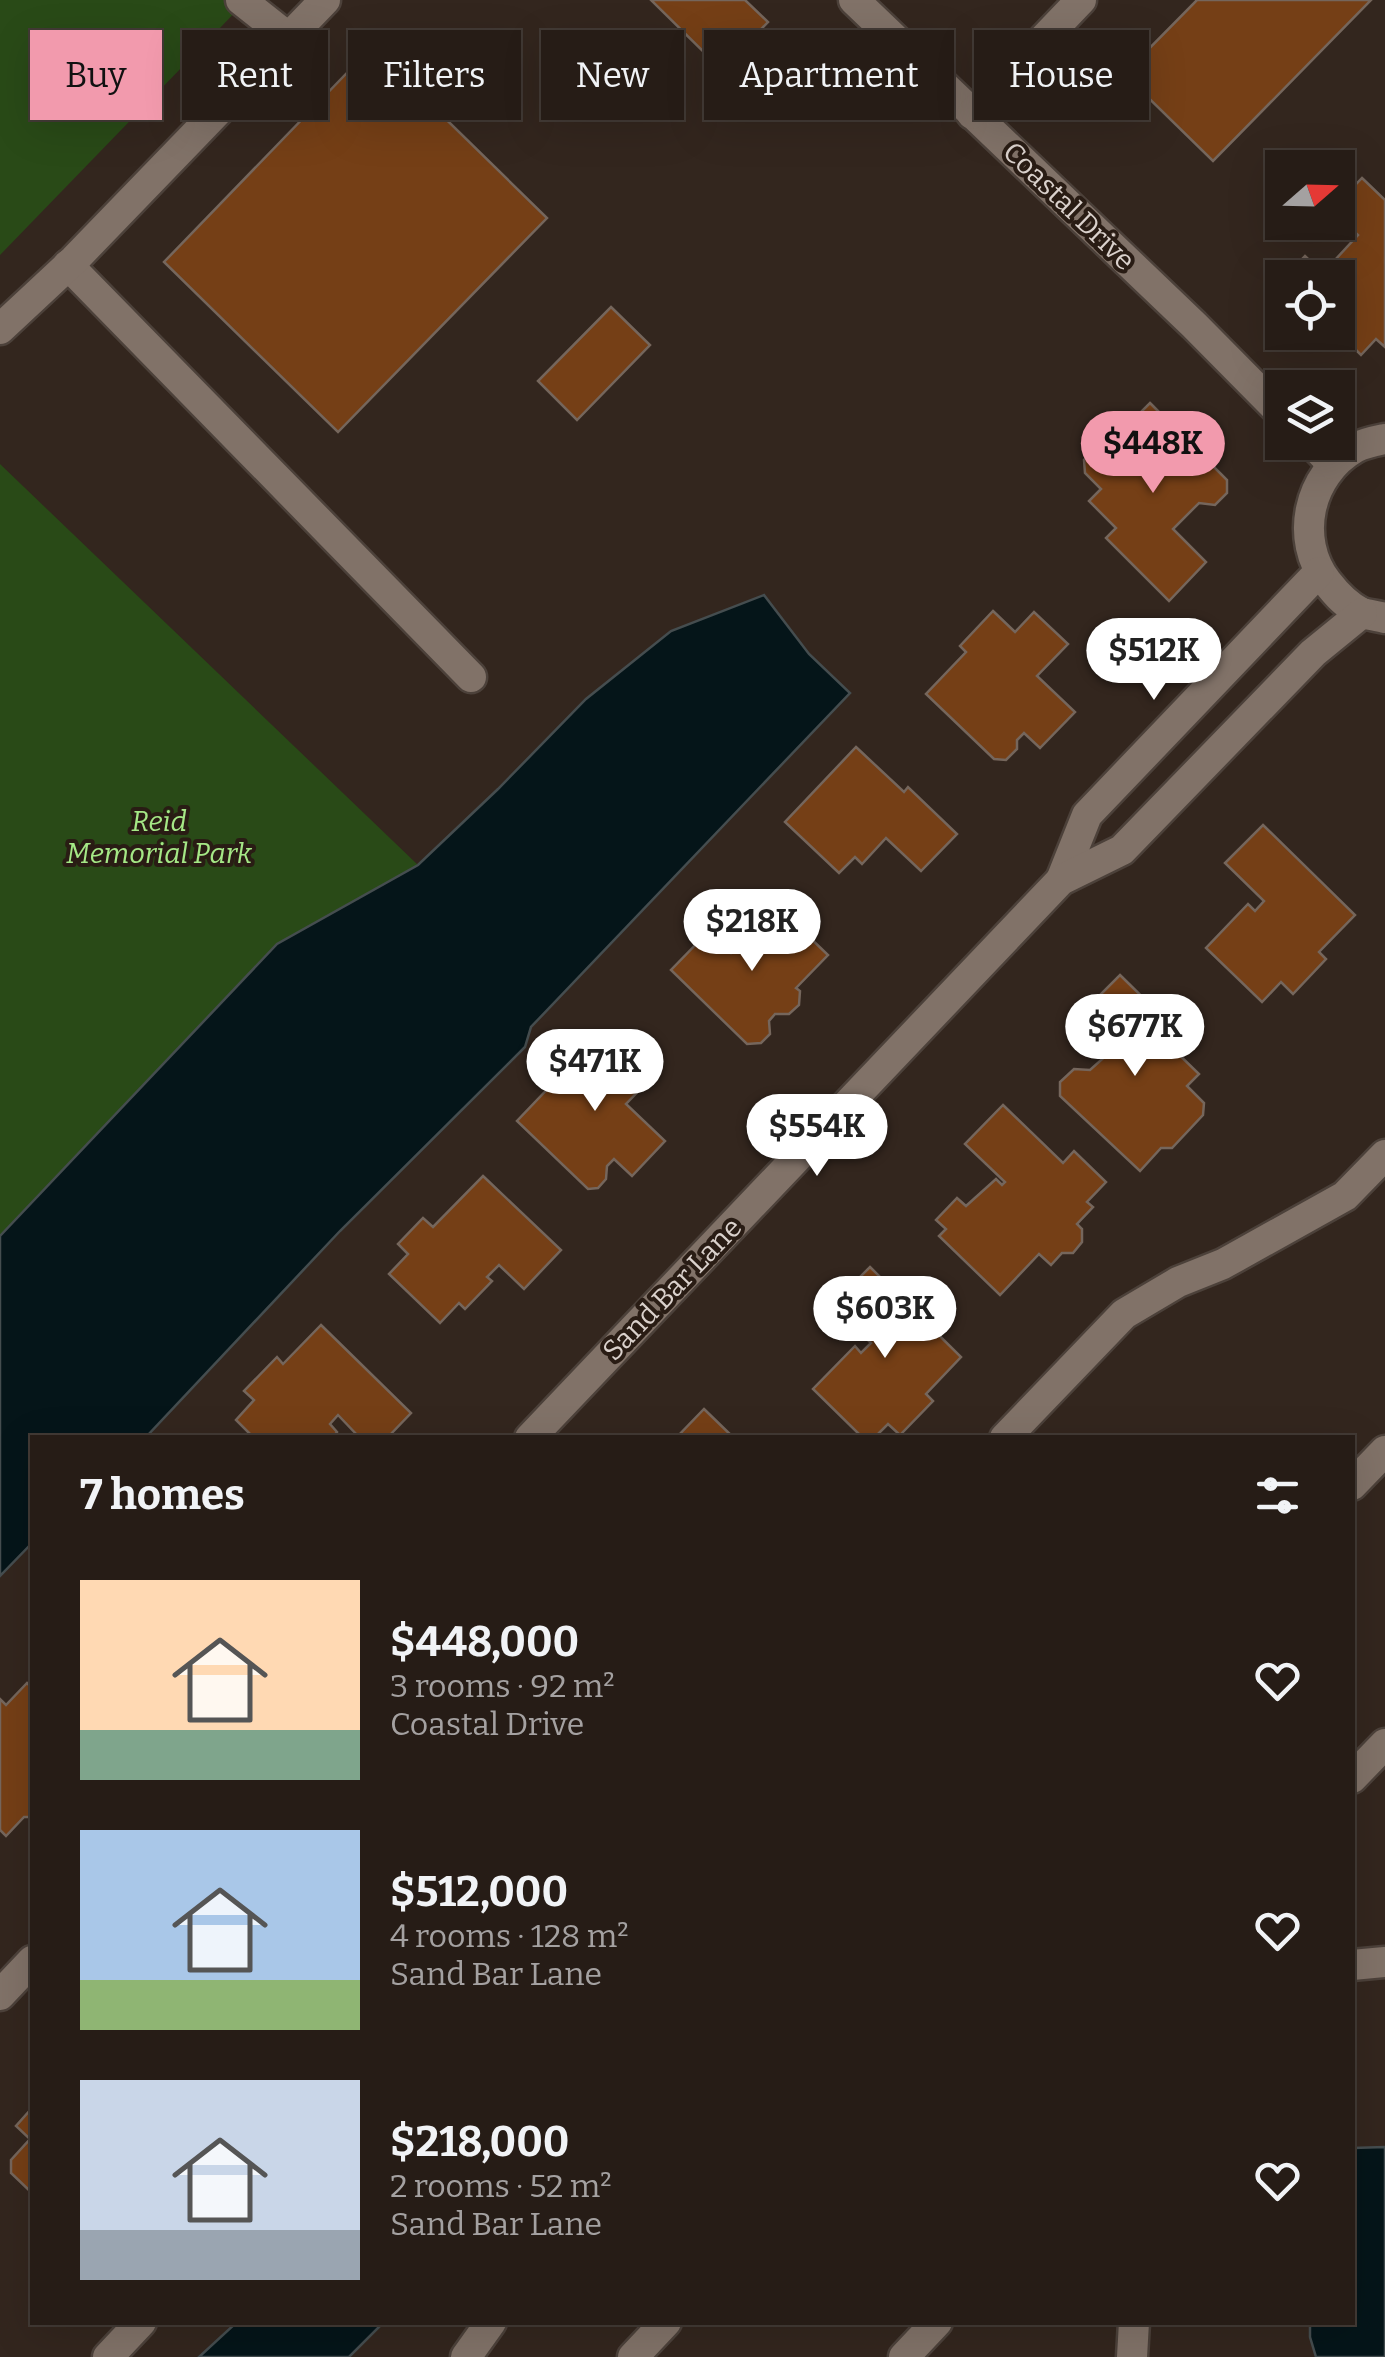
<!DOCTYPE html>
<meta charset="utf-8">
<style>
body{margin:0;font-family:Bitter,serif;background:#2e251f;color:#f1f3f6;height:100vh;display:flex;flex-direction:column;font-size:38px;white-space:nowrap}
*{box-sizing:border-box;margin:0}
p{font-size:32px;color:#a4a1a1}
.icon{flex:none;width:55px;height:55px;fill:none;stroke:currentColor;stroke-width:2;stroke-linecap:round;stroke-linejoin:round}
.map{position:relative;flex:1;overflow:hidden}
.drawer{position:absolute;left:30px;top:1435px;width:1325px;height:890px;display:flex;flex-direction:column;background:#261c16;border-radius:0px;box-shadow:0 10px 40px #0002,0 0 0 2px #423a35}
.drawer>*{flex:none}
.hud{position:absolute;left:30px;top:30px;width:1325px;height:90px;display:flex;gap:20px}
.needle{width:65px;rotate:70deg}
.fabs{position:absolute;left:1265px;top:150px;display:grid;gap:20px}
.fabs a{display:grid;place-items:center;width:90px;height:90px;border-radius:0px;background:#261c16;box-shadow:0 10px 40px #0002,0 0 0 2px #423a35;font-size:50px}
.price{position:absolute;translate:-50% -85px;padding:0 22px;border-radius:35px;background:#fff;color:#222;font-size:32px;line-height:65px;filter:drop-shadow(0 2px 5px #0008)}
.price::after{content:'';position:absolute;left:50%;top:60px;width:30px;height:22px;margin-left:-15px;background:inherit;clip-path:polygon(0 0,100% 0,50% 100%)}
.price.current{background:#f29aad;color:#111}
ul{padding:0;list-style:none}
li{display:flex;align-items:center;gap:30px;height:250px;padding:0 50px}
li span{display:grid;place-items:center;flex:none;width:280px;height:200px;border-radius:0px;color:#555}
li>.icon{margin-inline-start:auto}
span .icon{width:120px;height:120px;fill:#fffc;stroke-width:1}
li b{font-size:42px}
h2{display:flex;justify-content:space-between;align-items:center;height:120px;padding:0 50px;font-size:42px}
.chip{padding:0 35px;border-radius:0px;background:#261c16;box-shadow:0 10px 40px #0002,0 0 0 2px #423a35;font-size:35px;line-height:90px}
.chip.current{background:#f29aad;color:#111}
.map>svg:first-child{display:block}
</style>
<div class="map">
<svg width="1385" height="2357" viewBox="0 0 1385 2357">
<rect width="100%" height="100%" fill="#33261e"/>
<!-- green -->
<g fill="#294a17">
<polygon points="0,0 247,0 0,255"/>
<polygon points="0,464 418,865 277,944 0,1236"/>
</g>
<!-- water -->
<g fill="#051519" stroke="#454d4f" stroke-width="2.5">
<polygon points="764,595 809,654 850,693 531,1027 525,1047 340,1231 146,1437 32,1438 32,1543 0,1576 0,1236 277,944 418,865 498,789 586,699 671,631"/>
<polygon points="1385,2147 1385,2357 1316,2357 1310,2337 1310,2323 1352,2322 1353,2148"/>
<polygon points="236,2323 236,2322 383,2323 349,2357 199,2357"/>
</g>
<!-- building -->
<g fill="#753f16" stroke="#75665c" stroke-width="2.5">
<polygon points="651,0 745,0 768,22 722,70"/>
<polygon points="1197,0 1371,0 1213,161 1124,74"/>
<polygon points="372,47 547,218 338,432 164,262"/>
<polygon points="1362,178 1385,200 1385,347 1376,339 1361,355 1338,332 1338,278 1284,278 1305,256 1323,273 1358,235 1338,216 1338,203"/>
<polygon points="611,307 650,345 577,420 538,381"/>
<polygon points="1150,403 1227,480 1227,493 1215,505 1199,503 1173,529 1206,562 1169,601 1106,538 1116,528 1089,501 1101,489 1085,473 1084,460 1115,426 1127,426"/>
<polygon points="993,611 1015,632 1034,612 1068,644 1037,676 1075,712 1040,748 1024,733 1017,740 1017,749 1006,760 994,759 926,694 966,652 960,646"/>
<polygon points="856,747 904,792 908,787 957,834 921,871 886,838 862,864 855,857 839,873 785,822"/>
<polygon points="1263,825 1355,915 1319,952 1326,959 1293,994 1281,982 1262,1002 1206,948 1248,904 1255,911 1264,901 1225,863"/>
<polygon points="776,905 828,955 796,988 800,991 799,1005 789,1014 775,1014 769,1021 770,1034 761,1043 747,1044 671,970 708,932 731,953"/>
<polygon points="1120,975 1180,1034 1169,1045 1199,1074 1187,1086 1204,1103 1203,1115 1172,1148 1161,1148 1140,1171 1060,1096 1060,1082 1074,1069 1090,1070 1118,1045 1084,1011"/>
<polygon points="583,1040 605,1061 625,1040 658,1071 626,1104 665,1141 632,1176 614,1159 607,1166 606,1179 598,1188 588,1189 517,1121 556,1080 550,1074"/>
<polygon points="1003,1105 1063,1163 1074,1151 1106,1182 1087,1202 1093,1207 1077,1224 1082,1229 1082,1242 1073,1253 1062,1253 1051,1265 1039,1254 1000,1295 939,1236 946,1229 936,1220 957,1198 966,1206 996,1179 1002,1185 1005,1182 965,1144"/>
<polygon points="483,1176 561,1250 524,1289 499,1265 487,1277 492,1281 465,1309 459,1303 440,1323 389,1274 408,1254 398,1244 423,1218 433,1227"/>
<polygon points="870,1267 961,1357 926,1394 933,1401 900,1435 888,1424 874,1438 863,1438 813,1389 855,1346 861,1353 871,1343 832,1305"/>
<polygon points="321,1325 411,1413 387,1438 360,1438 338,1415 330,1424 337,1432 332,1438 254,1438 236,1420 254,1400 244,1391 277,1357 283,1364"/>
<polygon points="704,1409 734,1438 676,1438"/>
<polygon points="27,1683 32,1688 32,1817 24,1817 6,1836 0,1830 0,1699 6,1705"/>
<polygon points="32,2108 32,2193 11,2173 11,2160 30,2139 16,2126"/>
</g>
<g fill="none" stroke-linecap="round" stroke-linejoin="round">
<!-- minor casing -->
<g stroke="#4c413a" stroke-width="35">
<g id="minor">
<polyline points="241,0 289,38"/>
<polyline points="854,0 1194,325 1282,414"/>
<polyline points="972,114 1081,0"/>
<polyline points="68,265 471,677"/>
<polyline points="0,329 74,260 325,0"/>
<path d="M1385,439C1375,441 1364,443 1355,448C1308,475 1294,539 1327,582C1337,595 1347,606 1362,613C1369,615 1378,616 1385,618"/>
<polyline points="1311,442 1332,464"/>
<polyline points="1061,880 1087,815 1319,572"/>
<polyline points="530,1438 1061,880 1122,850 1313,653 1362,613"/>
<polyline points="1005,1438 1124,1314 1178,1282 1223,1264 1345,1196 1385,1155"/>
<polyline points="1352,1485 1385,1451"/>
<polyline points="1352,1778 1385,1744"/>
<polyline points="1352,1965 1385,1962"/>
<polyline points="0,1995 32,1961"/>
<polyline points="108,2357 141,2322"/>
<polyline points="466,2357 491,2322"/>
<polyline points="633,2357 666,2322"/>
<polyline points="904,2357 937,2322"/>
<polyline points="1132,2357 1134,2322"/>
</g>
</g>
<!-- minor -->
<use href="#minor" stroke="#817268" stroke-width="30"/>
</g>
<g text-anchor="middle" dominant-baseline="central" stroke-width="8" stroke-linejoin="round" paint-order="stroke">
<!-- street labels -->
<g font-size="28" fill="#dad1cc" stroke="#291c14">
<text transform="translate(1069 206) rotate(44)">Coastal Drive</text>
<text transform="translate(672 1289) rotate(-46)">Sand Bar Lane</text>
</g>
<!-- park labels -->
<g font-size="28" font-style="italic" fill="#a5e886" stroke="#291c14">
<text x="159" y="821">Reid<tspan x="159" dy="32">Memorial Park</tspan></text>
</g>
</g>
</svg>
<div class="fabs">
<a><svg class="needle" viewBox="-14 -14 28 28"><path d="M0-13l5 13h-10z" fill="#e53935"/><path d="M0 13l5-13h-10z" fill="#a4a1a1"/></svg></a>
<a><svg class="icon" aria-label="locate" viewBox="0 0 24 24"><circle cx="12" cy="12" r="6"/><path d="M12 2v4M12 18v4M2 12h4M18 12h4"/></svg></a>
<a><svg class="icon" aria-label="layers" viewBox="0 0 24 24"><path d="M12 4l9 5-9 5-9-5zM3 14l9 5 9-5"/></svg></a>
</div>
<b class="price current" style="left:1153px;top:496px">$448K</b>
<b class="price" style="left:1154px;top:703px">$512K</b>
<b class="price" style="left:752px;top:974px">$218K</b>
<b class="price" style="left:1135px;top:1079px">$677K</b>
<b class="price" style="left:595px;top:1114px">$471K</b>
<b class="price" style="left:817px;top:1179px">$554K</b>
<b class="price" style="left:885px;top:1361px">$603K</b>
<div class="hud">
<a class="chip current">Buy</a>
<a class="chip">Rent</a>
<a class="chip">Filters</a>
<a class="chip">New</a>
<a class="chip">Apartment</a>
<a class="chip">House</a>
</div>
<section class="drawer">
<h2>7 homes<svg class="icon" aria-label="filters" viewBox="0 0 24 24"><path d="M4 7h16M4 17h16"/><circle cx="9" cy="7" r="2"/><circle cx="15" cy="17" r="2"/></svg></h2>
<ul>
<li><span style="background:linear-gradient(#ffd9b3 75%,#7fa58c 0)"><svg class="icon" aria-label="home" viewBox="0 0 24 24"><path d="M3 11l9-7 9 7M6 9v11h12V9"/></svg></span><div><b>$448,000</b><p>3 rooms · 92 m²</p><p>Coastal Drive</p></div><svg class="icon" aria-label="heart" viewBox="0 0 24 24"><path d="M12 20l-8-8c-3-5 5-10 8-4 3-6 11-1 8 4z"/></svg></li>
<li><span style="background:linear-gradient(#a9c7e8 75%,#8fb573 0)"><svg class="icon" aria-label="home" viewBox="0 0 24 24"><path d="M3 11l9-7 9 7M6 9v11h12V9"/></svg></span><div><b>$512,000</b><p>4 rooms · 128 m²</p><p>Sand Bar Lane</p></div><svg class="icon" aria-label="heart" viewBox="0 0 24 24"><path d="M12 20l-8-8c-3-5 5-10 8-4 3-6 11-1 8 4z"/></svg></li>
<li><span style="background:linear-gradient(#c9d6e8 75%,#9aa5b1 0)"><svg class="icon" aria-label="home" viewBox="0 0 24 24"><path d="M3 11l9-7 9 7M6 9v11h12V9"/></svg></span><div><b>$218,000</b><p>2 rooms · 52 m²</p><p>Sand Bar Lane</p></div><svg class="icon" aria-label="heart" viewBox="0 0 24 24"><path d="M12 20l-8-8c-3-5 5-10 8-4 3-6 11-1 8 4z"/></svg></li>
</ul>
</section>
</div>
